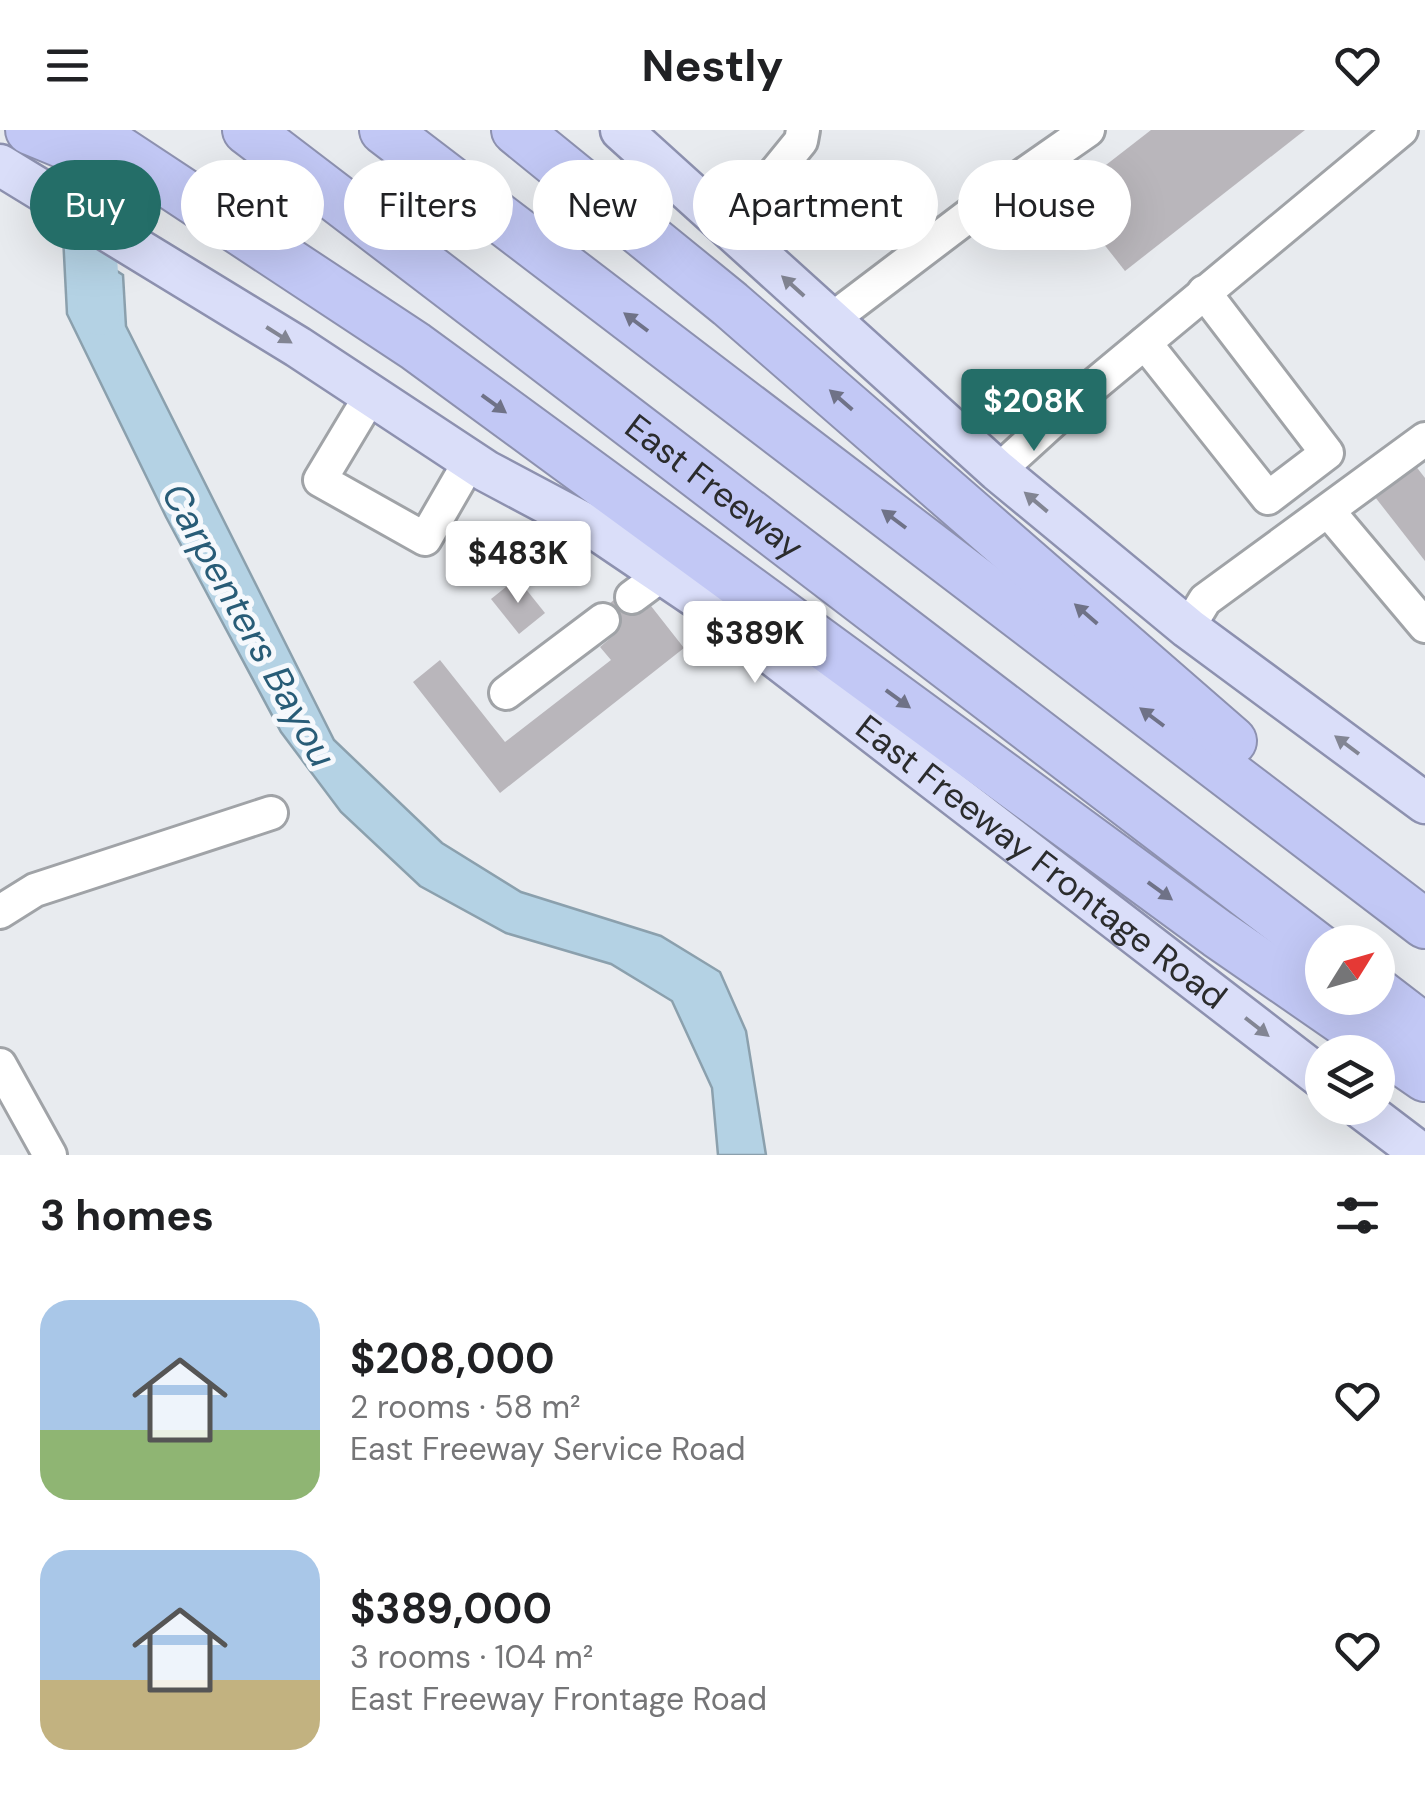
<!DOCTYPE html>
<meta charset="utf-8">
<style>
body{margin:0;font-family:"DM Sans",sans-serif;background:#f2f2f2;color:#202124;height:100vh;display:flex;flex-direction:column;font-size:38px;white-space:nowrap}
*{box-sizing:border-box;margin:0}
p{font-size:32px;color:#757577}
.icon{flex:none;width:55px;height:55px;fill:none;stroke:currentColor;stroke-width:2;stroke-linecap:round;stroke-linejoin:round}
.map{position:relative;height:1025px;overflow:hidden}
.details{display:flex;flex-direction:column;background:#fff;flex:1}
.details>*{flex:none}
.banner{position:absolute;left:30px;top:30px;width:1365px;height:90px;display:flex;gap:20px}
.needle{width:65px;rotate:53deg}
.buttons{position:absolute;left:1305px;top:795px;display:grid;gap:20px}
.buttons a{display:grid;place-items:center;width:90px;height:90px;border-radius:50%;background:#fff;box-shadow:0 10px 40px #0002;font-size:50px}
.price{position:absolute;translate:-50% -85px;padding:0 22px;border-radius:10px;background:#fff;color:#222;font-size:32px;line-height:65px;filter:drop-shadow(0 2px 5px #0008)}
.price::after{content:'';position:absolute;left:50%;top:60px;width:30px;height:22px;margin-left:-15px;background:inherit;clip-path:polygon(0 0,100% 0,50% 100%)}
.price.current{background:#246e68;color:#fff}
ul{padding:0;list-style:none}
li{display:flex;align-items:center;gap:30px;height:250px;padding:0 40px}
li span{display:grid;place-items:center;flex:none;width:280px;height:200px;border-radius:30px;color:#555}
li>.icon{margin-inline-start:auto}
span .icon{width:120px;height:120px;fill:#fffc;stroke-width:1}
li b{font-size:42px}
h2{display:flex;justify-content:space-between;align-items:center;height:120px;padding:0 40px;font-size:42px}
.chip{padding:0 35px;border-radius:45px;background:#fff;box-shadow:0 10px 40px #0002;font-size:35px;line-height:90px}
.chip.current{background:#246e68;color:#fff}
header{display:flex;justify-content:space-between;align-items:center;height:130px;padding:0 40px;background:#fff;font-size:45px;font-weight:700}
.map>svg:first-child{display:block}
</style>
<header><svg class="icon" aria-label="menu" viewBox="0 0 24 24"><path d="M4 6h16M4 12h16M4 18h16"/></svg>Nestly<svg class="icon" aria-label="heart" viewBox="0 0 24 24"><path d="M12 20l-8-8c-3-5 5-10 8-4 3-6 11-1 8 4z"/></svg></header>
<div class="map">
<svg width="1425" height="1025" viewBox="0 0 1425 1025">
<rect width="100%" height="100%" fill="#e8ebef"/>
<!-- water -->
<polygon fill="#b4d2e4" stroke="#8ba0ad" stroke-width="2.5" points="63,106 123,145 126,196 334,610 442,713 521,762 661,806 720,842 746,901 766,1025 718,1025 712,958 672,871 611,834 506,803 420,756 341,682 281,602 166,387 67,184"/>
<g fill="none" stroke-linecap="round" stroke-linejoin="round">
<!-- river -->
<polyline stroke="#b4d2e4" stroke-width="42" points="99,184 96,125 105,0"/>
</g>
<!-- building -->
<g fill="#b9b6bb">
<polygon points="1151,0 1305,0 1125,141 1066,66"/>
<polygon points="1408,326 1425,348 1425,431 1368,358"/>
<polygon points="517,448 545,483 519,504 491,469"/>
<polygon points="627,460 643,482 651,476 684,518 500,663 413,552 440,530 505,612 611,530 600,517 614,505 597,483"/>
</g>
<g fill="none" stroke-linecap="round" stroke-linejoin="round">
<!-- minor casing -->
<g stroke="#a0a3a7" stroke-width="38">
<g id="minor">
<polyline points="729,99 801,11 803,0"/>
<polyline points="831,190 1009,55 1088,0"/>
<polyline points="1145,213 1268,368 1327,323 1204,162"/>
<polyline points="371,265 320,350 425,409 470,331"/>
<polyline points="998,341 1076,270 1401,0"/>
<polyline points="1329,382 1425,496"/>
<polyline points="632,467 663,444"/>
<polyline points="1188,498 1205,470 1425,309"/>
<polyline points="506,563 603,490"/>
<polyline points="0,782 35,760 271,683"/>
<polyline points="0,935 50,1025"/>
</g>
</g>
<!-- major casing -->
<g stroke="#8d91af" stroke-width="45">
<g id="major">
<polyline points="621,0 998,341 1188,498 1425,673"/>
<path id="s1" d="M0,35L298,217L486,341L597,400L705,473L1322,948"/>
<polyline points="1361,978 1423,1025"/>
</g>
</g>
<!-- highway casing -->
<g stroke="#8d91af" stroke-width="52">
<g id="highway">
<polyline points="30,0 115,35"/>
<polyline points="88,0 415,216 1218,804 1425,947"/>
<path id="s2" d="M247,0L1322,821"/>
<polyline points="384,0 1425,794"/>
<polyline points="516,0 730,174 1232,611"/>
<polyline points="1378,863 1425,899"/>
</g>
</g>
<!-- minor -->
<use href="#minor" stroke="#fff" stroke-width="32"/>
<!-- major -->
<use href="#major" stroke="#dadef9" stroke-width="40"/>
<!-- highway -->
<use href="#highway" stroke="#c2c8f5" stroke-width="48"/>
</g>
<!-- one-way arrows -->
<defs><path id="oneway-solid" d="M-6-.8H1V-3.2L6.5 0L1 3.2V.8H-6Z" transform="scale(2.5)"/></defs>
<g fill="#828593">
<use href="#oneway-solid" transform="translate(793 156) rotate(-138)"/>
<use href="#oneway-solid" transform="translate(279 205) rotate(32)"/>
<use href="#oneway-solid" transform="translate(1036 372) rotate(-140)"/>
<use href="#oneway-solid" transform="translate(1347 615) rotate(-143)"/>
<use href="#oneway-solid" transform="translate(1257 897) rotate(38)"/>
</g>
<g fill="#6f7287">
<use href="#oneway-solid" transform="translate(636 192) rotate(-143)"/>
<use href="#oneway-solid" transform="translate(841 270) rotate(-139)"/>
<use href="#oneway-solid" transform="translate(494 274) rotate(36)"/>
<use href="#oneway-solid" transform="translate(894 389) rotate(-143)"/>
<use href="#oneway-solid" transform="translate(1086 484) rotate(-139)"/>
<use href="#oneway-solid" transform="translate(898 569) rotate(36)"/>
<use href="#oneway-solid" transform="translate(1152 587) rotate(-143)"/>
<use href="#oneway-solid" transform="translate(1160 761) rotate(36)"/>
</g>
<g text-anchor="middle" dominant-baseline="central" stroke-width="10" stroke-linejoin="round" paint-order="stroke">
<!-- street labels -->
<g font-size="35" fill="#2b2c2d" stroke="#f5f8fc">
<text stroke="none"><textPath href="#s2" startOffset="588">East Freeway</textPath></text>
<text stroke="none"><textPath href="#s1" startOffset="1255">East Freeway Frontage Road</textPath></text>
</g>
<!-- water labels -->
<g font-size="38" font-style="italic" fill="#285c77" stroke="#f5f8fc">
<text transform="translate(249 495) rotate(61)">Carpenters Bayou</text>
</g>
</g>
</svg>
<div class="buttons">
<a><svg class="needle" viewBox="-14 -14 28 28"><path d="M0-13l5 13h-10z" fill="#e53935"/><path d="M0 13l5-13h-10z" fill="#757577"/></svg></a>
<a><svg class="icon" aria-label="layers" viewBox="0 0 24 24"><path d="M12 4l9 5-9 5-9-5zM3 14l9 5 9-5"/></svg></a>
</div>
<b class="price current" style="left:1034px;top:324px">$208K</b>
<b class="price" style="left:518px;top:476px">$483K</b>
<b class="price" style="left:755px;top:556px">$389K</b>
<div class="banner">
<a class="chip current">Buy</a>
<a class="chip">Rent</a>
<a class="chip">Filters</a>
<a class="chip">New</a>
<a class="chip">Apartment</a>
<a class="chip">House</a>
</div>
</div>
<section class="details">
<h2>3 homes<svg class="icon" aria-label="filters" viewBox="0 0 24 24"><path d="M4 7h16M4 17h16"/><circle cx="9" cy="7" r="2"/><circle cx="15" cy="17" r="2"/></svg></h2>
<ul>
<li><span style="background:linear-gradient(#a9c7e8 65%,#8fb573 0)"><svg class="icon" aria-label="home" viewBox="0 0 24 24"><path d="M3 11l9-7 9 7M6 9v11h12V9"/></svg></span><div><b>$208,000</b><p>2 rooms · 58 m²</p><p>East Freeway Service Road</p></div><svg class="icon" aria-label="heart" viewBox="0 0 24 24"><path d="M12 20l-8-8c-3-5 5-10 8-4 3-6 11-1 8 4z"/></svg></li>
<li><span style="background:linear-gradient(#a9c7e8 65%,#c2b280 0)"><svg class="icon" aria-label="home" viewBox="0 0 24 24"><path d="M3 11l9-7 9 7M6 9v11h12V9"/></svg></span><div><b>$389,000</b><p>3 rooms · 104 m²</p><p>East Freeway Frontage Road</p></div><svg class="icon" aria-label="heart" viewBox="0 0 24 24"><path d="M12 20l-8-8c-3-5 5-10 8-4 3-6 11-1 8 4z"/></svg></li>
</ul>
</section>
